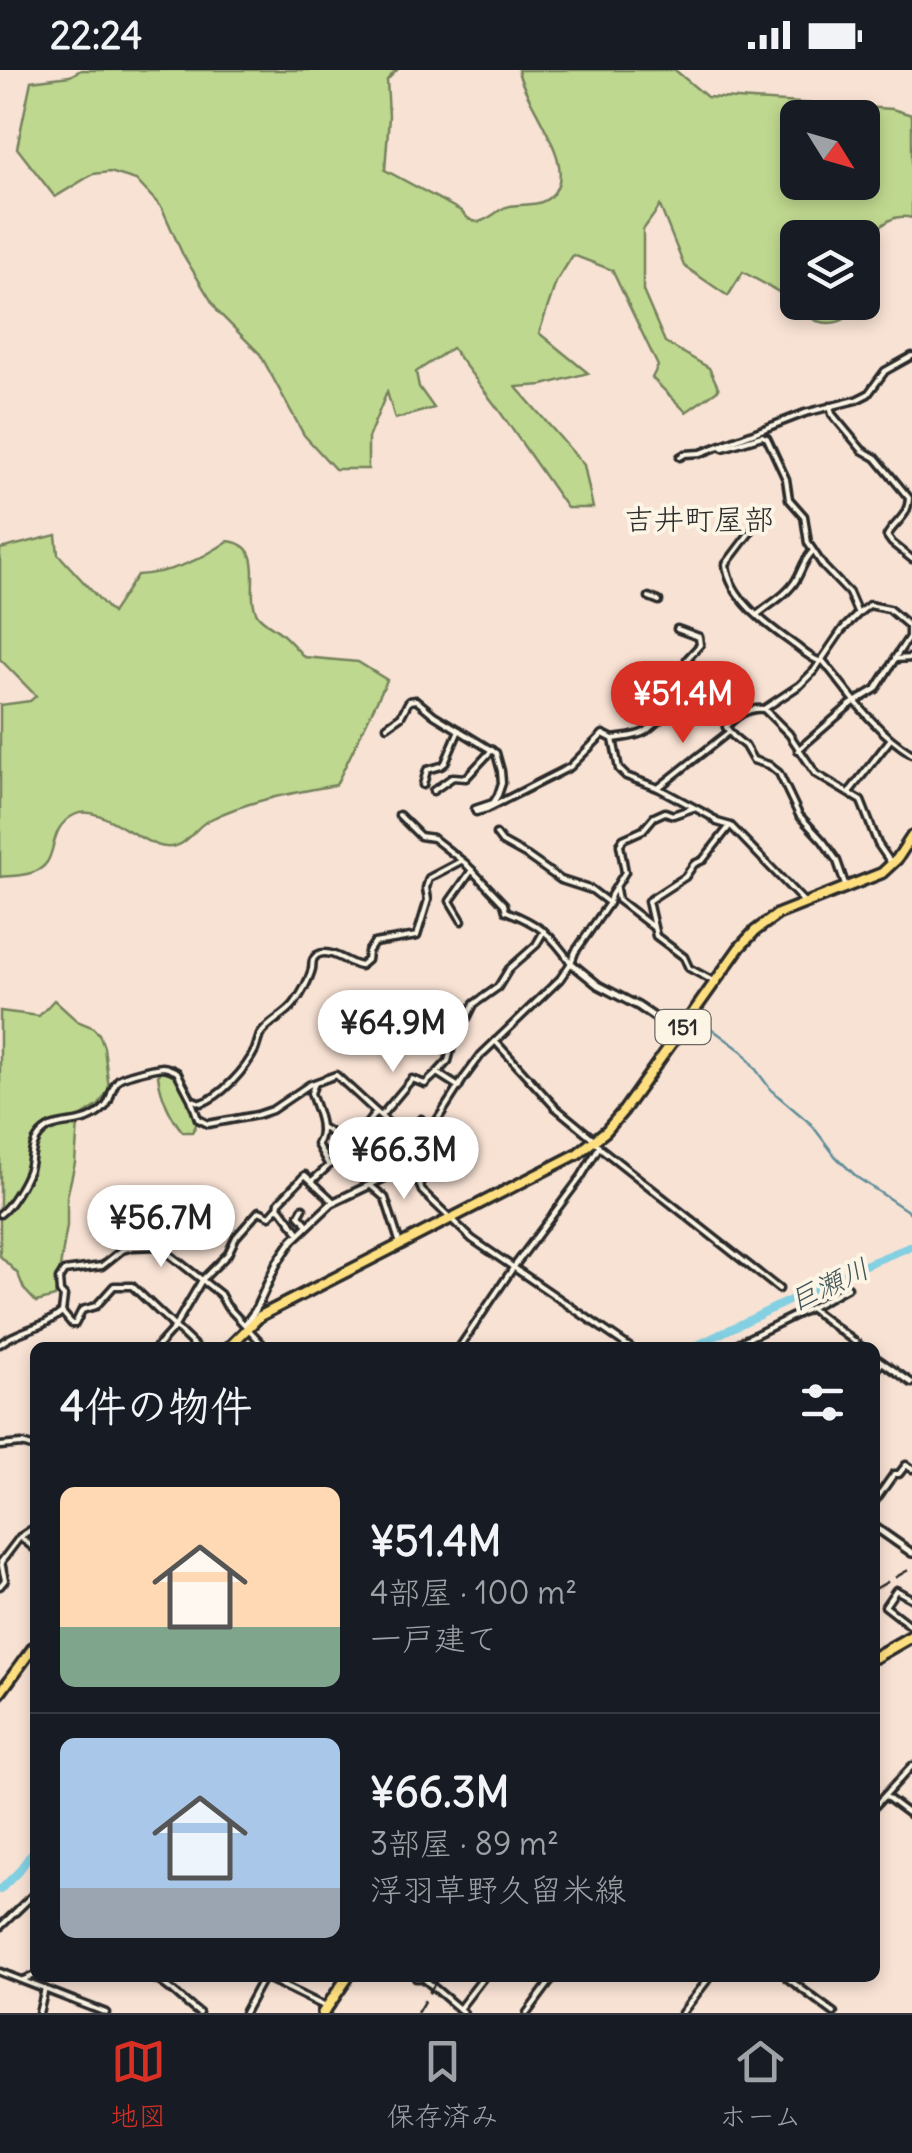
<!DOCTYPE html>
<html lang="ja">
<meta charset="utf-8">
<style>
body{margin:0;font-family:Delius,"Klee One",sans-serif;background:#242831;color:#f1f3f6;height:100vh;display:flex;flex-direction:column;font-size:38px;white-space:nowrap}
*{box-sizing:border-box;margin:0}
p{font-size:32px;color:#9ea1a6}
.icon{flex:none;width:55px;height:55px;fill:none;stroke:currentColor;stroke-width:2;stroke-linecap:round;stroke-linejoin:round}
.map{position:relative;flex:1;overflow:hidden}
.sheet{position:absolute;left:30px;top:1272px;width:850px;height:640px;display:flex;flex-direction:column;background:#171b24;border-radius:15px;box-shadow:0 5px 15px #0003}
.sheet>*{flex:none}
.needle{width:65px;rotate:127deg}
.buttons{position:absolute;left:780px;top:30px;display:grid;gap:20px}
.buttons a{display:grid;place-items:center;width:100px;height:100px;border-radius:15px;background:#171b24;box-shadow:0 5px 15px #0003;font-size:50px}
.price{position:absolute;translate:-50% -85px;padding:0 22px;border-radius:35px;background:#fff;color:#222;font-size:32px;line-height:65px;filter:drop-shadow(0 2px 5px #0008)}
.price::after{content:'';position:absolute;left:50%;top:60px;width:30px;height:22px;margin-left:-15px;background:inherit;clip-path:polygon(0 0,100% 0,50% 100%)}
.price.active{background:#d93025;color:#fff}
ul{padding:0;list-style:none}
li{display:flex;align-items:center;gap:30px;height:250px;padding:0 30px}
li+li{border-top:2px solid #363941}
li span{display:grid;place-items:center;flex:none;width:280px;height:200px;border-radius:15px;color:#555}
li>.icon{margin-inline-start:auto}
span .icon{width:120px;height:120px;fill:#fffc;stroke-width:1}
li b{font-size:42px}
h2{display:flex;justify-content:space-between;align-items:center;height:120px;padding:0 30px;font-size:42px}
.status{display:flex;justify-content:space-between;align-items:center;height:70px;padding:0 50px;background:#171b24;direction:ltr}
.status svg{height:28px;fill:currentColor}
.dock{display:flex;justify-content:space-around;align-items:center;height:140px;border-top:2px solid #363941;background:#171b24;font-size:28px;color:#9ea1a6}
.dock a{display:grid;justify-items:center;gap:5px}
.dock .active{color:#d93025}
.map>svg:first-child{display:block}
</style>
<div class="status"><b>22:24</b><svg viewBox="0 0 49 12"><path d="M0 12V9h3v3zM5 12V6h3v6zM10 12V3h3v9zM15 12V0h3v12zM26 1h20v11H26zM47 4h2v5h-2z"/></svg></div>
<div class="map">
<svg width="912" height="1943" viewBox="0 0 912 1943">
<rect width="100%" height="100%" fill="#f8e2d4"/>
<filter id="ink" filterUnits="userSpaceOnUse"><feTurbulence type="fractalNoise" baseFrequency=".01" numOctaves="2"/><feDisplacementMap in="SourceGraphic" scale="20" xChannelSelector="R" yChannelSelector="G"/><feConvolveMatrix kernelMatrix="1 2 1 2 8 2 1 2 1" color-interpolation-filters="sRGB"/></filter>
<g filter="url(#ink)">
<!-- green -->
<g fill="#bfd88f" stroke="#75825d" stroke-width="2.5" fill-rule="evenodd">
<path d="M81,0H397L387,10L389,46L385,100L461,141C475,159 485,151 500,140C515,130 535,140 550,127C583,98 523,32 518,0H675L707,27L892,39L912,45V148C888,142 880,159 863,173L862,168H798V232L852,233C854,251 833,256 817,251C806,247 796,233 785,226C772,217 757,210 743,202L728,226L684,196L660,136L643,160V221L665,272L709,298L719,319L686,342L652,308L658,296L612,200L573,185L556,212L539,263L588,303L543,315L516,317L584,395L593,438H567L498,339L452,278L416,302L419,317L434,338L395,349L387,322L368,368V399H335L304,365L260,284L218,242L182,183L162,138L136,110L110,102L93,104L55,127L17,78L31,11L70,6ZM798,48H862V112H798Z"/>
<path d="M56,465L58,484L112,543L137,505C171,503 201,490 228,471C269,476 244,519 257,544C262,552 274,557 282,564C290,571 297,579 304,587L358,592L387,610L336,715C294,723 248,730 209,750C193,758 187,779 166,777C138,774 99,732 74,745C43,761 63,794 31,803C21,806 10,806 0,807V635L30,631L36,626L0,589V479Z"/>
<polygon points="54,930 77,951 92,957 99,964 104,977 109,1019 99,1035 82,1046 78,1054 75,1093 67,1127 67,1156 55,1227 36,1232 24,1219 18,1204 0,1186 0,941 39,946"/>
<path d="M164,997C181,1010 209,1041 192,1062H183C170,1047 161,1026 158,1006Z"/>
</g>
<g fill="none" stroke-linecap="round" stroke-linejoin="round">
<!-- stream -->
<polyline stroke="#608e99" stroke-width="2.5" points="696,947 743,982 771,1020 811,1054 836,1087 858,1108 912,1144"/>
<!-- river -->
<g stroke="#83d0e2" stroke-width="8">
<polyline points="691,1278 850,1201 912,1176"/>
<polyline points="0,1820 18,1802 35,1779"/>
</g>
<!-- minor casing -->
<g stroke="#2b2b2b" stroke-width="11">
<g id="minor">
<path d="M830,336L832,344L862,380L876,388L909,428C908,448 895,451 887,466L892,473L912,489"/>
<path d="M720,376L723,378L762,366L767,368L786,409L789,429L804,446L808,473L824,497L849,523L858,544L842,560L814,601L800,615L764,639C749,637 736,646 726,657L733,666L745,676L753,690L769,695L779,703L799,745L823,771L837,791L846,817"/>
<polyline points="680,387 685,384 701,383 805,343 856,330 868,324 885,301 912,286"/>
<path d="M751,461L726,494C729,528 767,555 792,573C801,579 808,587 819,591"/>
<polyline points="649,527 659,531"/>
<polyline points="859,543 869,535 889,539 909,556"/>
<path d="M758,544C770,534 788,524 796,510C802,500 803,491 813,481"/>
<polyline points="677,559 699,567 700,575 687,589 738,644"/>
<polyline points="895,588 909,567 909,556 912,554"/>
<path d="M823,591C852,626 872,659 912,684"/>
<polyline points="764,639 789,664 816,704 861,731 878,774 891,793"/>
<polyline points="387,656 401,646 409,631 416,630 434,645 496,683 501,701 502,713 498,725 493,733 475,739 476,742 487,739 570,697 603,664 613,669 619,699 626,706 658,718 710,746 717,752 731,756 804,832"/>
<path d="M613,669C624,667 637,667 646,661C658,652 667,641 681,636C695,632 709,634 722,626"/>
<polyline points="798,680 850,635 876,619 895,589 912,588"/>
<polyline points="423,715 427,700 441,696 445,693 459,660"/>
<polyline points="658,718 729,662"/>
<polyline points="433,721 453,707 466,708 492,680"/>
<polyline points="850,721 890,670"/>
<path d="M399,745L420,766L433,768L465,793L504,834L506,841C539,854 551,864 571,893"/>
<polyline points="496,764 502,772 527,786 561,810 592,820 609,833"/>
<polyline points="616,819 618,830 653,857"/>
<polyline points="462,851 450,831 472,800"/>
<polyline points="715,912 689,898 684,887 656,866 648,831 685,807 694,794 703,790 729,757"/>
<path d="M315,1013L311,1023C316,1039 327,1059 317,1074L328,1094"/>
<polyline points="459,1017 437,1003 448,991 456,961 467,948 474,934 498,917 509,899 536,875 544,861"/>
<path d="M193,1030L201,1033C221,1027 246,999 255,980C257,975 258,970 260,965C268,952 285,946 294,934C301,925 309,910 312,899C313,893 311,890 317,885C329,877 348,894 360,896L367,890L368,882L374,873L417,866L428,830L426,818L429,808L461,791"/>
<polyline points="381,1046 412,1009 425,1014 437,1003"/>
<polyline points="421,1049 412,1059 424,1071"/>
<polyline points="321,1057 338,1067"/>
<polyline points="599,1077 779,1219"/>
<polyline points="410,1091 422,1121 472,1169 631,1278"/>
<polyline points="312,1111 350,1076 376,1042"/>
<polyline points="278,1138 279,1132 305,1105 334,1132"/>
<polyline points="303,1138 299,1145 308,1155"/>
<path d="M0,1144C10,1137 25,1111 29,1099C32,1089 31,1078 37,1069C51,1048 73,1057 92,1047C116,1034 106,1024 118,1010C122,1005 154,998 162,997C168,997 172,1000 177,1002L191,1029L198,1049L208,1054L257,1045L272,1040L309,1015L336,1005L386,1051L415,1085"/>
<polyline points="400,1174 385,1128 370,1115 402,1100 415,1085 464,1008 481,985 560,909 571,893 575,882 609,833 611,825 625,802 620,775 623,769 643,760 654,747 665,742 673,745 693,738"/>
<polyline points="810,1238 863,1278"/>
<polyline points="62,1242 72,1254 75,1254 82,1240 96,1236 114,1216 132,1216 197,1278"/>
<path d="M0,1274C19,1259 43,1259 62,1242L64,1226L60,1222L59,1209L64,1201L102,1196L122,1180L132,1177L158,1176L165,1181L220,1224L226,1235L266,1278"/>
<polyline points="156,1278 174,1258 202,1210 228,1184 236,1167 259,1141 270,1146 277,1138 281,1139 299,1163"/>
<polyline points="459,1278 513,1198 581,1107 599,1077 595,1070 555,1037 495,971"/>
<polyline points="728,1278 810,1238 848,1217"/>
<polyline points="875,1287 912,1313"/>
<polyline points="875,1302 882,1292"/>
<polyline points="0,1376 22,1374 35,1378"/>
<polyline points="875,1431 894,1404 899,1404 906,1395 912,1399"/>
<polyline points="20,1467 35,1479"/>
<polyline points="0,1516 5,1510 1,1492 20,1467 35,1457"/>
<polyline points="912,1529 896,1520 885,1536 912,1557"/>
<polyline points="885,1726 912,1746"/>
<polyline points="875,1736 912,1696"/>
<polyline points="0,1857 35,1823"/>
<polyline points="0,1902 106,1943"/>
<path d="M153,1908C171,1916 183,1932 199,1943"/>
<polyline points="267,1908 326,1937"/>
<polyline points="416,1908 423,1908 464,1943"/>
<polyline points="787,1908 834,1943"/>
<polyline points="23,1910 35,1905"/>
<polyline points="459,1939 483,1908"/>
<polyline points="39,1943 45,1919"/>
<polyline points="244,1943 263,1908"/>
<polyline points="527,1943 553,1908"/>
<polyline points="682,1943 709,1908"/>
</g>
</g>
<!-- tertiary casing -->
<g stroke="#2b2b2b" stroke-width="12">
<g id="tertiary">
<polyline points="571,893 598,915 638,936 679,964"/>
<polyline points="247,1258 246,1253 255,1241 277,1193 292,1171 332,1133 370,1115"/>
<polyline points="875,1457 912,1483"/>
</g>
</g>
<!-- primary casing -->
<g stroke="#2b2b2b" stroke-width="15">
<g id="primary">
<polyline points="228,1278 260,1246 577,1084 606,1061 624,1040 739,878 755,861 778,844 882,803 897,789 912,766"/>
<polyline points="0,1623 35,1575"/>
</g>
</g>
<!-- trunk casing -->
<g stroke="#2b2b2b" stroke-width="16">
<g id="trunk">
<polyline points="875,1587 912,1566"/>
<polyline points="323,1943 347,1908"/>
</g>
</g>
<!-- minor -->
<use href="#minor" stroke="#fcf5e5" stroke-width="4"/>
<!-- tertiary -->
<use href="#tertiary" stroke="#fcf5e5" stroke-width="5"/>
<!-- primary -->
<use href="#primary" stroke="#fedf80" stroke-width="8"/>
<!-- trunk -->
<use href="#trunk" stroke="#fedf80" stroke-width="9"/>
<!-- rail -->
<g stroke="#2b2b2b" stroke-width="2.5" stroke-dasharray="15 8" stroke-linecap="butt">
<polyline points="875,1519 912,1498"/>
<polyline points="417,1943 438,1908"/>
</g>
</g>
</g>
<g text-anchor="middle" dominant-baseline="central" stroke-width="8" stroke-linejoin="round" paint-order="stroke">
<!-- shield labels -->
<rect fill="#fcf5e5" stroke="#6a6863" stroke-width="2.5" x="655.5" y="940" width="55" height="34" rx="8"/>
<g font-size="22" font-weight="bold" fill="#2b2b2b">
<text x="683" y="957">151</text>
</g>
<!-- water labels -->
<g font-size="28" font-style="italic" fill="#415459" stroke="#fcf5e5">
<text transform="translate(829 1214) rotate(-25)">巨瀬川</text>
</g>
<!-- quarter labels -->
<g font-size="30" fill="#2b2b2b" stroke="#fcf5e5">
<text x="699" y="449">吉井町屋部</text>
</g>
</g>
</svg>
<div class="buttons">
<a><svg class="needle" viewBox="-14 -14 28 28"><path d="M0-13l5 13h-10z" fill="#e53935"/><path d="M0 13l5-13h-10z" fill="#9ea1a6"/></svg></a>
<a><svg class="icon" aria-label="layers" viewBox="0 0 24 24"><path d="M12 4l9 5-9 5-9-5zM3 14l9 5 9-5"/></svg></a>
</div>
<b class="price active" style="left:683px;top:676px">¥51.4M</b>
<b class="price" style="left:393px;top:1005px">¥64.9M</b>
<b class="price" style="left:404px;top:1132px">¥66.3M</b>
<b class="price" style="left:161px;top:1200px">¥56.7M</b>
<section class="sheet">
<h2>4件の物件<svg class="icon" aria-label="filters" viewBox="0 0 24 24"><path d="M4 7h16M4 17h16"/><circle cx="9" cy="7" r="2"/><circle cx="15" cy="17" r="2"/></svg></h2>
<ul>
<li><span style="background:linear-gradient(#ffd9b3 70%,#7fa58c 0)"><svg class="icon" aria-label="home" viewBox="0 0 24 24"><path d="M3 11l9-7 9 7M6 9v11h12V9"/></svg></span><div><b>¥51.4M</b><p>4部屋 · 100 m²</p><p>一戸建て</p></div></li>
<li><span style="background:linear-gradient(#a9c7e8 75%,#9aa5b1 0)"><svg class="icon" aria-label="home" viewBox="0 0 24 24"><path d="M3 11l9-7 9 7M6 9v11h12V9"/></svg></span><div><b>¥66.3M</b><p>3部屋 · 89 m²</p><p>浮羽草野久留米線</p></div></li>
</ul>
</section>
</div>
<nav class="dock">
<a class="active"><svg class="icon" aria-label="map" viewBox="0 0 24 24"><path d="M3 6l6-2 6 2 6-2v14l-6 2-6-2-6 2zM9 4v14M15 6v14"/></svg>地図</a>
<a><svg class="icon" aria-label="saved" viewBox="0 0 24 24"><path d="M7 4h10v16l-5-4-5 4z"/></svg>保存済み</a>
<a><svg class="icon" aria-label="home" viewBox="0 0 24 24"><path d="M3 11l9-7 9 7M6 9v11h12V9"/></svg>ホーム</a>
</nav>
